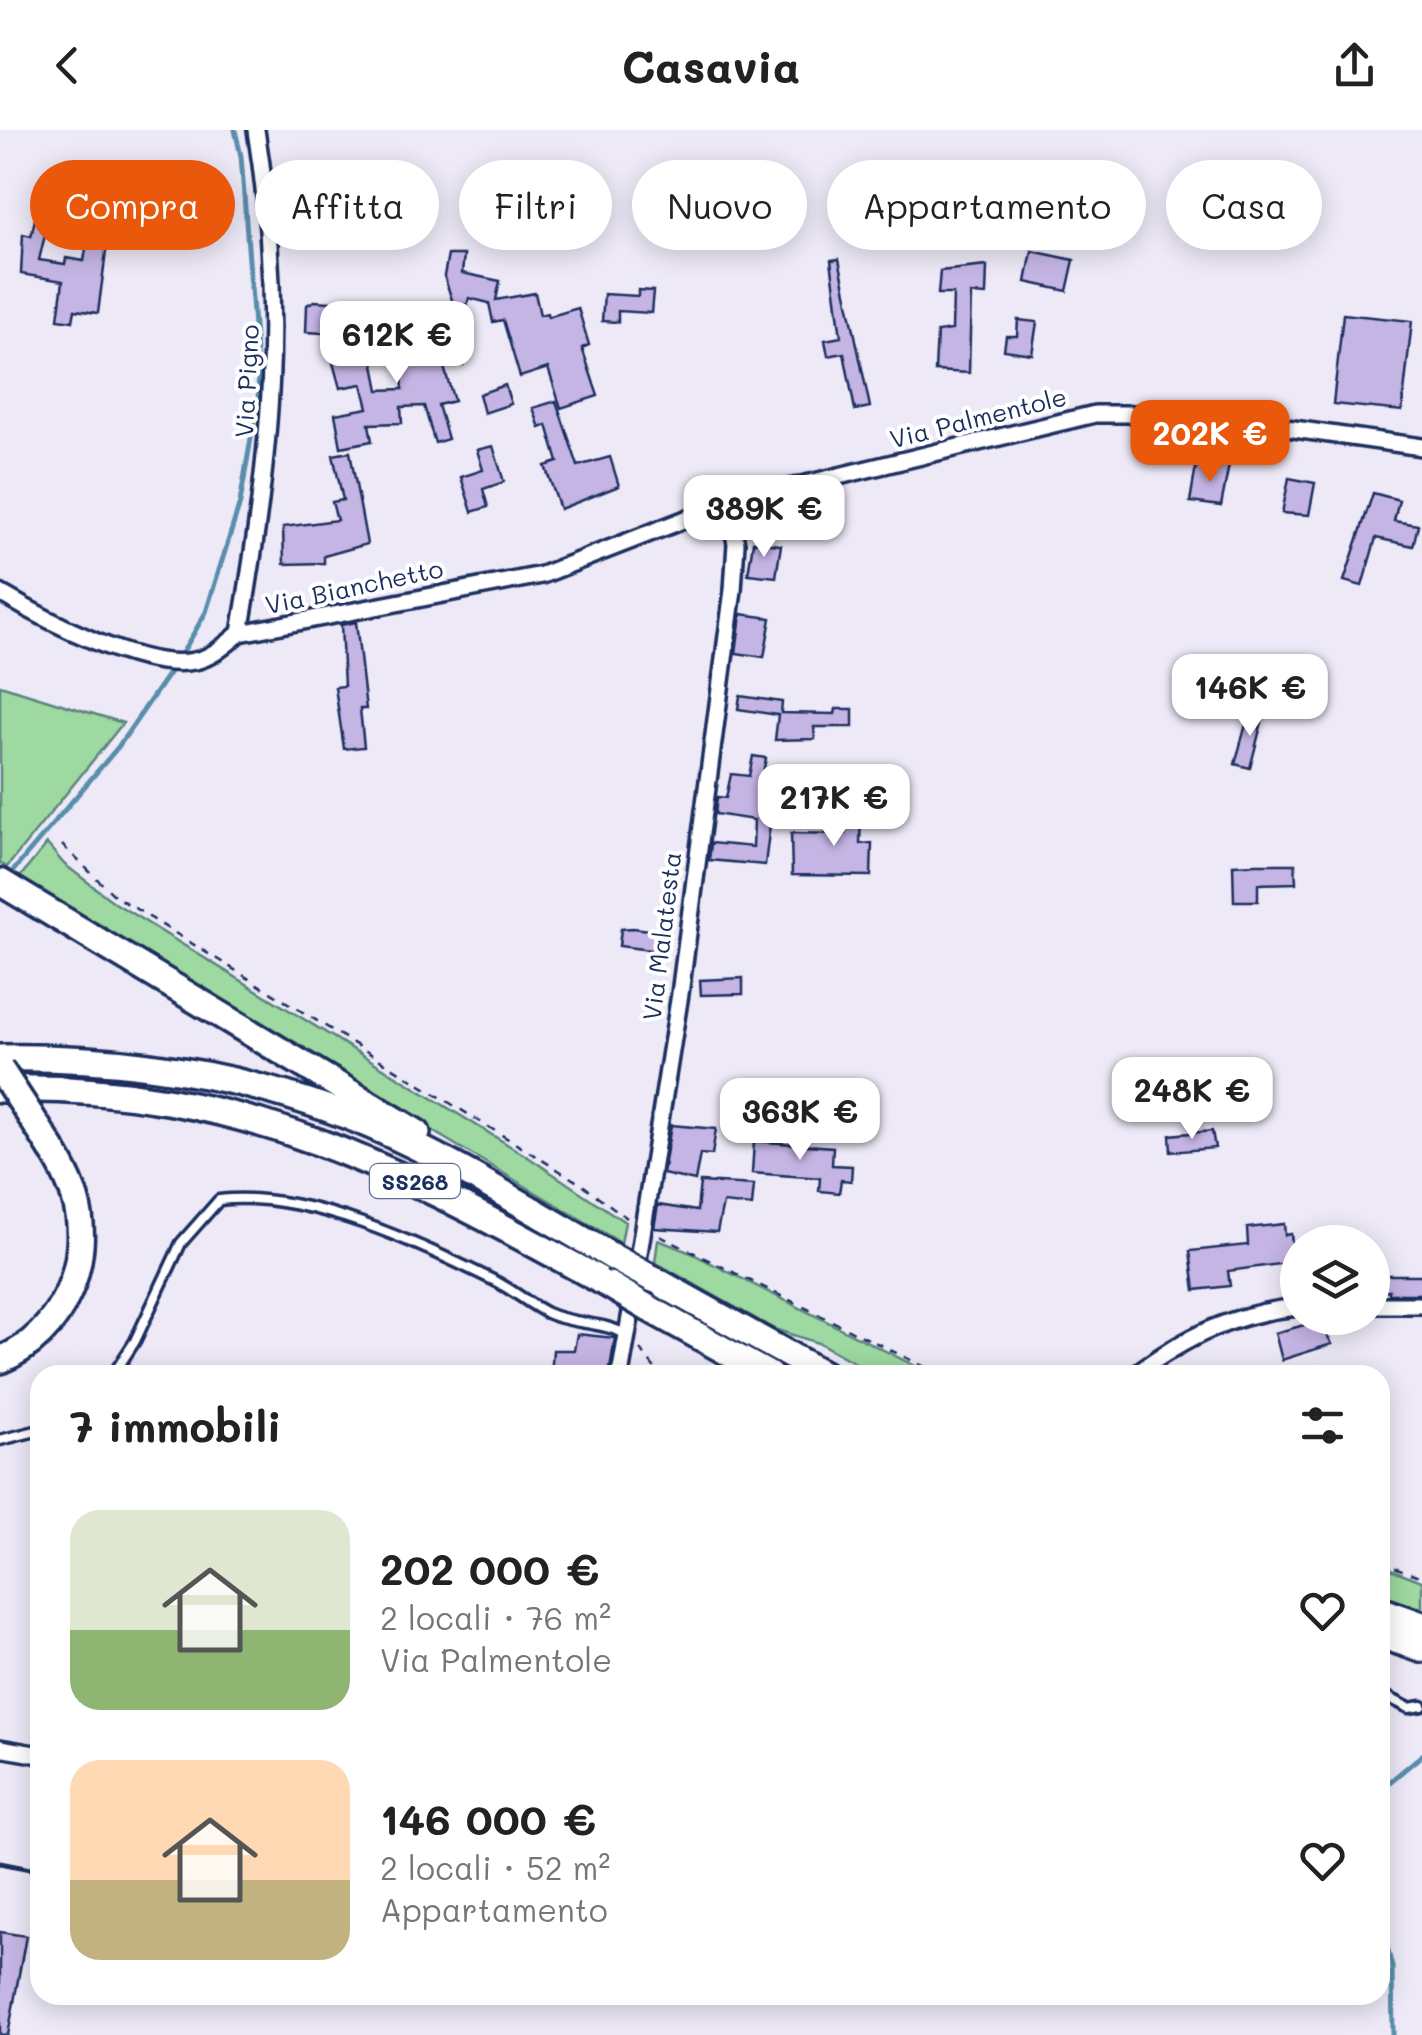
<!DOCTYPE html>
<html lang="it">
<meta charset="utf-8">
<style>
body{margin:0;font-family:Mali,sans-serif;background:#f6f6f6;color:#222;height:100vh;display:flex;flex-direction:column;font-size:38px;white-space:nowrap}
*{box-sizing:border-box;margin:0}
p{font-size:32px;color:#767676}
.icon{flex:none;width:55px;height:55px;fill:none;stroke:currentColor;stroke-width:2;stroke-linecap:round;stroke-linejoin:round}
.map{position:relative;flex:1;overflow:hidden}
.panel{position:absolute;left:30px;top:1235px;width:1360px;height:640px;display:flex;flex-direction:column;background:#fff;border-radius:30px;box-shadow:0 5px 25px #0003}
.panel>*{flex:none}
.hud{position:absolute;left:30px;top:30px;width:1362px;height:90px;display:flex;gap:20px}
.controls{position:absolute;left:1280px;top:1095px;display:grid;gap:20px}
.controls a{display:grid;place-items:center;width:110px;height:110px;border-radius:50%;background:#fff;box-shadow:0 5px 25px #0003;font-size:50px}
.price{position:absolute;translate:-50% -85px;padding:0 22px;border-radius:20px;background:#fff;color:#222;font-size:32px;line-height:65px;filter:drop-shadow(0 2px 5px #0008)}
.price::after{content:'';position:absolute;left:50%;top:60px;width:30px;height:22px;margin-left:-15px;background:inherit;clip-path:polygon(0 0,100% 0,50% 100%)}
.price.current{background:#ea580c;color:#fff}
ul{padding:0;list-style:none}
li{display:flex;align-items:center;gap:30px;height:250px;padding:0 40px}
li span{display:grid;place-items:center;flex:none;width:280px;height:200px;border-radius:30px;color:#555}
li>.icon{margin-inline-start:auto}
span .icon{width:120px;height:120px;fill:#fffc;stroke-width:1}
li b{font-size:42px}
h2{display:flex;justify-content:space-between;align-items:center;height:120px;padding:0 40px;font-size:42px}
.chip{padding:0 35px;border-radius:45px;background:#fff;box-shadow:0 5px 25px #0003;font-size:35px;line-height:90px}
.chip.current{background:#ea580c;color:#fff}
header{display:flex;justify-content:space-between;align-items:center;height:130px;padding:0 40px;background:#fff;font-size:45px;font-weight:700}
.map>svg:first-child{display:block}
</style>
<header><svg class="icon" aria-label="back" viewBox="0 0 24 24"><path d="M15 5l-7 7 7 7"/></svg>Casavia<svg class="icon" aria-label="share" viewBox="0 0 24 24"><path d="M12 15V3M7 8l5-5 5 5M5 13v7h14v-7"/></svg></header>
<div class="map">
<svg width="1422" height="1905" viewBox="0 0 1422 1905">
<rect width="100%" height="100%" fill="#eee9f7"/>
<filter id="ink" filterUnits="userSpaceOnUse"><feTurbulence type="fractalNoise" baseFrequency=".01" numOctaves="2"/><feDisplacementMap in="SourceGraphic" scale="20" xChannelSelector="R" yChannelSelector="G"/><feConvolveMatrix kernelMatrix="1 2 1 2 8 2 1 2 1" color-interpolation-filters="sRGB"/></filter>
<g filter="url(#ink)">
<!-- green -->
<g fill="#9dd9a0" stroke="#5c847f" stroke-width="2.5">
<polygon points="0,555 123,593 7,737 0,733"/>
<polygon points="47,714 64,734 115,773 528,1027 625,1092 621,1113 225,878 19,748"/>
<polygon points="658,1110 691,1123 933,1245 877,1245 821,1214 774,1199 655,1132"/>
<polygon points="1380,1435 1422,1451 1422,1479 1380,1464"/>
</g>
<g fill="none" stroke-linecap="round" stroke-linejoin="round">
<!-- stream -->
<g stroke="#588eab" stroke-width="5">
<polyline points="180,527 206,482 240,373 259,261 241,26 235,0"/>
<polyline points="8,747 118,617 174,536"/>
<polyline points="1380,1660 1422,1625"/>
<polyline points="1380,1789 1392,1837 1393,1905"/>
</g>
</g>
<!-- building -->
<g fill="#c5b5e5" stroke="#1b2f5e" stroke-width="2.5" fill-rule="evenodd">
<polygon points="38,77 51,80 39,130 65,134 66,128 84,131 88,107 69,102 71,84 112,94 111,100 121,102 118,116 107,114 98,183 75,180 73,191 58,189 63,151 21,144 23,104 31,106"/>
<polygon points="527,80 554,86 550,105 523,100"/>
<polygon points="1032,121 1074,130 1067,161 1026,152"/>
<polygon points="448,125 464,125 462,143 500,151 496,170 535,163 540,185 547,183 548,187 578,178 589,215 582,218 598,266 561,278 548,238 520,247 503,190 493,192 489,173 469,168 467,175 453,173 444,146"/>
<polygon points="839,129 870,277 855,280 844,223 828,226 825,210 841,207 831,130"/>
<polygon points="987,136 986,165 971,164 969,243 935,241 937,202 952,200 953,164 938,164 940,141"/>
<polygon points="638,160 653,161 651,183 618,181 618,192 602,191 604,164 638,166"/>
<polygon points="314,171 346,173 345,188 380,182 381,190 397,188 401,207 369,206 367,197 342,198 341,204 306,202 307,175"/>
<polygon points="1343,184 1412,191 1402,281 1333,274"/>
<polygon points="1018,190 1037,192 1032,224 1004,220 1006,206 1017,206"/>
<path d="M461,211L463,235L444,237L454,271L438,275L448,309L435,313L424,276L401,277L402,293L369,294L372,311L341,317L335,284L368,278L362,254L340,258L332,229L399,215ZM401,229L403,259L379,260L373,230Z"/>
<polygon points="505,255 511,274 484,283 479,264"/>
<polygon points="556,271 578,336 610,327 619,356 560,379 545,336 558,332 547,295 540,298 533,278"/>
<polygon points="493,316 504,352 483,359 488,377 472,382 461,347 483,340 477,320"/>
<polygon points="350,322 367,414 324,426 324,433 284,434 283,397 337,390 332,372 343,370 333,325"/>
<polygon points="1215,333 1229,335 1221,376 1190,372 1196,336 1213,338"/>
<polygon points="1289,348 1315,353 1309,385 1282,383"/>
<polygon points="1373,363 1399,370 1394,391 1418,395 1413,416 1376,408 1362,456 1344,451"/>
<polygon points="753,412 781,415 776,447 748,444"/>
<polygon points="741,484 771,488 764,527 736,523"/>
<polygon points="356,492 366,579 360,579 364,617 344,619 335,557 344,556 341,495"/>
<polygon points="740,566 782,572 781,583 835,584 836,579 853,579 853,597 814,597 815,609 775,610 778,585 738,579"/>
<polygon points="1250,580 1264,584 1250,638 1235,634"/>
<polygon points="753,626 766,628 761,653 775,654 765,735 709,730 711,713 753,717 754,690 715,684 717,667 726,668 731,644 749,646"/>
<polygon points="850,668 869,671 871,686 861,685 860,714 872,713 871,746 792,745 791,703 845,704"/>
<polygon points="1257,734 1295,734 1296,753 1258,754 1258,771 1234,771 1233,735"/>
<polygon points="633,798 668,802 665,822 619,816 621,799"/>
<polygon points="743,848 743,864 701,865 700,850"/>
<polygon points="671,995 716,999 712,1025 700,1024 695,1051 663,1044"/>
<polygon points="1212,1001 1215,1018 1171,1022 1170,1005"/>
<polygon points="754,1011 833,1017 832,1035 852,1036 851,1051 841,1050 839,1063 819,1061 820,1048 752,1043"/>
<polygon points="700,1052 754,1055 752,1076 723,1073 717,1102 654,1098 658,1075 697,1081"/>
<polygon points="1284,1094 1285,1105 1291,1104 1294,1132 1228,1141 1230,1156 1195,1160 1190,1121 1248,1115 1247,1098"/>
<polygon points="1372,1145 1422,1145 1422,1164 1389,1164 1389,1160 1372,1163"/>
<polygon points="1319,1191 1332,1214 1282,1230 1275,1203"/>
<polygon points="577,1204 615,1208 609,1245 551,1245 553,1220 574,1220"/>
<polygon points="0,1802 26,1806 8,1905 0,1905"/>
</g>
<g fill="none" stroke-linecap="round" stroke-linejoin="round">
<!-- service casing -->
<g stroke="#1b2f5e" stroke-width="15">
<g id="service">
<path d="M113,1245L135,1211L181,1113L219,1070C307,1060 417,1113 495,1151C513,1160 529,1174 547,1183C573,1195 603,1191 627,1205"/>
<polyline points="0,1310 40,1300"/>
<polyline points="1380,1563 1409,1578 1422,1576"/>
</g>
</g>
<!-- minor casing -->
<g stroke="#1b2f5e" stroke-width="22">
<g id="minor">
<path d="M0,463C44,489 143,542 194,531C212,528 226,514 240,503L542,445L727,373L1095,284H1187L1422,317"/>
<path d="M240,503C271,325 285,181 256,0"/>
<polyline points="636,1142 680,864 733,460 736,413 727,373"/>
<polyline points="1372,1175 1422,1175"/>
<polyline points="620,1245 634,1165"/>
<path d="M1134,1245C1185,1207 1234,1183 1298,1177"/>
<polyline points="0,1618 40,1625"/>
</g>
</g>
<!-- trunk casing -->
<g stroke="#1b2f5e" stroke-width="32">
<g id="trunk">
<polyline points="0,752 417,1003"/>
<path d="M0,928C113,926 223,941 329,979C429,1015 522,1075 613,1127"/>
<path d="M0,959C242,953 405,1042 609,1155"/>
<polyline points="653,1149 825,1245"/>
<polyline points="648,1178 769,1245"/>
<path d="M0,1230C62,1206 94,1130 75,1068C66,1038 47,1012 30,985"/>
<polyline points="1380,1480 1422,1495"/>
<polyline points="1380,1505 1422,1519"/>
</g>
</g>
<!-- path -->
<g stroke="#1b2f5e" stroke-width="2.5" stroke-dasharray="8 8" stroke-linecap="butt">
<polyline points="62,715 115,766 581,1054 627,1088"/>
<polyline points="660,1106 941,1245"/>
<polyline points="640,1219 660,1245"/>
<polyline points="1380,1432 1422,1447"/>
</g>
<!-- service -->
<use href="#service" stroke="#fff" stroke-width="8"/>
<!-- minor -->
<use href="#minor" stroke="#fff" stroke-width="15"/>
<!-- trunk -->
<use href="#trunk" stroke="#fff" stroke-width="25"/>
<!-- rail -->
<polyline stroke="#1b2f5e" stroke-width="5" points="0,1733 40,1741"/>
<!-- trunk-bridge casing -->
<g stroke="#1b2f5e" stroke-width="32" stroke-linecap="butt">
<g id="trunk-bridge">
<polyline points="0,939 30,985"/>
<polyline points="613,1127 653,1149"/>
<polyline points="609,1155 648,1178"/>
</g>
</g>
<!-- trunk-bridge -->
<use href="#trunk-bridge" stroke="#fff" stroke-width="25"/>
</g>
</g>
<g text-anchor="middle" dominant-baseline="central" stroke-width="8" stroke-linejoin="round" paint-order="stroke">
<!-- shield labels -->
<rect fill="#fff" stroke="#5f6d8e" stroke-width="2.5" x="370" y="1034" width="90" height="34" rx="8"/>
<g font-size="22" font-weight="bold" fill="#1b2f5e">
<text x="415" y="1051">SS268</text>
</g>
<!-- street labels -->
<g font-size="25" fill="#1b2f5e" stroke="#fff">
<text transform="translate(246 251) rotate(-87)">Via Pigno</text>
<text transform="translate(978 287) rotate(-14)">Via Palmentole</text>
<text transform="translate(354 456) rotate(-12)">Via Bianchetto</text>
<text transform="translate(661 806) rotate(-83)">Via Malatesta</text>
</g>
</g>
</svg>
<div class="controls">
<a><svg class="icon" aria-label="layers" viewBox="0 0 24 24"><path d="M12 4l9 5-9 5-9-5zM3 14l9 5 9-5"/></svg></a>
</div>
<b class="price" style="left:397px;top:256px">612K €</b>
<b class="price current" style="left:1210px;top:355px">202K €</b>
<b class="price" style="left:764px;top:430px">389K €</b>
<b class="price" style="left:1250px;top:609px">146K €</b>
<b class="price" style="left:834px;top:719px">217K €</b>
<b class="price" style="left:1192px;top:1012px">248K €</b>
<b class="price" style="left:800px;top:1033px">363K €</b>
<div class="hud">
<a class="chip current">Compra</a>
<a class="chip">Affitta</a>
<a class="chip">Filtri</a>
<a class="chip">Nuovo</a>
<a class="chip">Appartamento</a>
<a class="chip">Casa</a>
</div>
<section class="panel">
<h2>7 immobili<svg class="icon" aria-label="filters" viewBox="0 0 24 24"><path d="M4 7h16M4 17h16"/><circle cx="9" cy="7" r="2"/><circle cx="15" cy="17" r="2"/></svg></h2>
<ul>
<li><span style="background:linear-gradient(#dfe7d0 60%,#8fb573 0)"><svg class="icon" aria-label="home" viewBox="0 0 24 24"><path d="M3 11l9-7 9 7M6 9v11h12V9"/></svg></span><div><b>202 000 €</b><p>2 locali · 76 m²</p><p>Via Palmentole</p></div><svg class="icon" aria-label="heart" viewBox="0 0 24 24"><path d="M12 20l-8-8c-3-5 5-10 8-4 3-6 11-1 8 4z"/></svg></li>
<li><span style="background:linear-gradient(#ffd9b3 60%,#c2b280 0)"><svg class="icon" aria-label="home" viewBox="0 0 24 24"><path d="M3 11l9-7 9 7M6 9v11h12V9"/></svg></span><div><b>146 000 €</b><p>2 locali · 52 m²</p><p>Appartamento</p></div><svg class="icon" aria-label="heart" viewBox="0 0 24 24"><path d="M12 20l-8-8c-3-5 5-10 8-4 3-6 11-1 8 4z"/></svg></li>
</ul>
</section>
</div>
